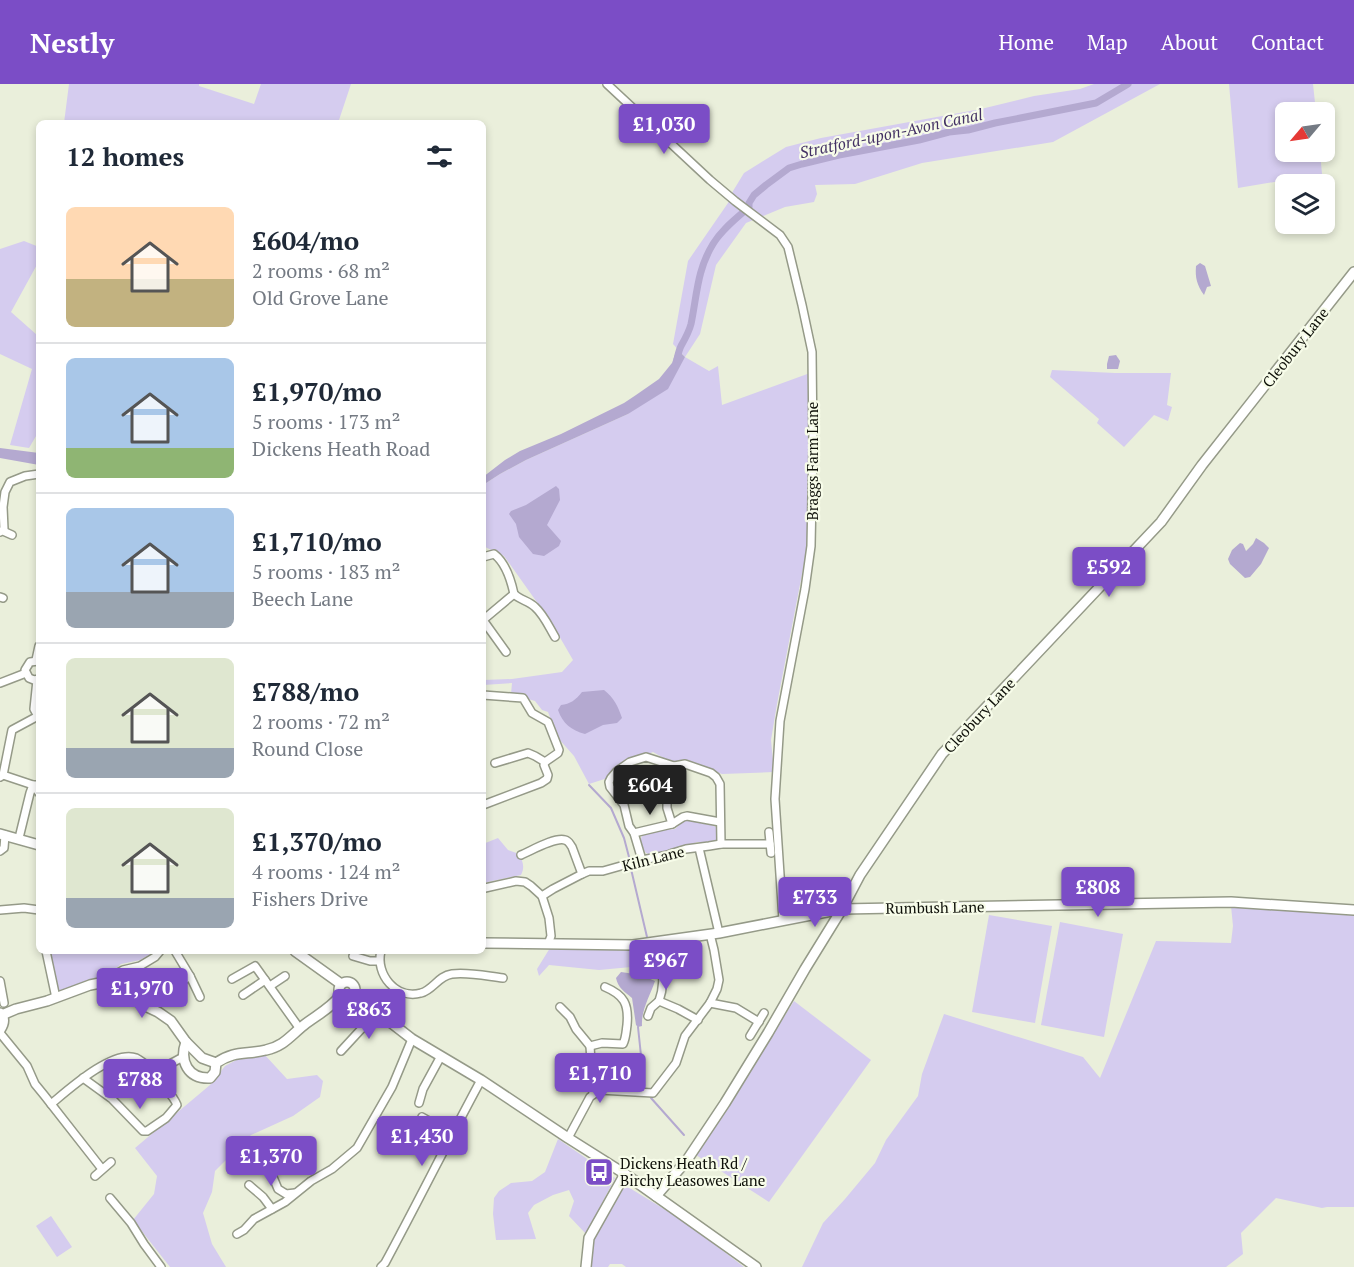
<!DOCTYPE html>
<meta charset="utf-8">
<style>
body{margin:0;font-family:"PT Serif",serif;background:#f6f6f7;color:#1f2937;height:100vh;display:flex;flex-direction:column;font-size:22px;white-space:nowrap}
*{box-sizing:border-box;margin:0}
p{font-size:20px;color:#747a83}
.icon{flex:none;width:33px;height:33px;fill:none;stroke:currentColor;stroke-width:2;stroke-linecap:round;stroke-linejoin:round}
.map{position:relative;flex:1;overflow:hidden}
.sheet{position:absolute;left:36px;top:36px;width:450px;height:834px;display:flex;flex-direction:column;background:#fff;border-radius:9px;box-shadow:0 3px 9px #0003}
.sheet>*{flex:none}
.needle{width:39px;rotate:241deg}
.tools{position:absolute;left:1275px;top:18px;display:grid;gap:12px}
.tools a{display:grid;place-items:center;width:60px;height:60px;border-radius:9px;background:#fff;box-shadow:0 3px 9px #0003;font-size:30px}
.price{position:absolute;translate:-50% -51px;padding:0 14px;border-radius:6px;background:#7b4dc6;color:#fff;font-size:20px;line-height:39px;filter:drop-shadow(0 2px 3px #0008)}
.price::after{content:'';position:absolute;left:50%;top:36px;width:18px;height:14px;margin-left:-9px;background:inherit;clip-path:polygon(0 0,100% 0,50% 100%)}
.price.on{background:#222;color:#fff}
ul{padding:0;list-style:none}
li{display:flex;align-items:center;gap:18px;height:150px;padding:0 30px}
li+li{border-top:2px solid #e0e1e3}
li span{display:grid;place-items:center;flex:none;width:168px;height:120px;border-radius:9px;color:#555}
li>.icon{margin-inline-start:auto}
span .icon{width:72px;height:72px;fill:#fffc;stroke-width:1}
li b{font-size:26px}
h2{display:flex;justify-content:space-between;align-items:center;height:72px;padding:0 30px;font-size:26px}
header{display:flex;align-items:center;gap:36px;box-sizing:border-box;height:84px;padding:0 30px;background:#7b4dc6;color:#fff}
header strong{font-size:28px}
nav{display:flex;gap:33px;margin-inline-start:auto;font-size:21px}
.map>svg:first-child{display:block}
</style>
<header>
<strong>Nestly</strong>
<nav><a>Home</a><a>Map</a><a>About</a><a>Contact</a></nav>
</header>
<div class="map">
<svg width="1354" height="1183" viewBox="0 0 1354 1183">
<rect width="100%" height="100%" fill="#eaefdb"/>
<!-- green -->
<g fill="#d5ccef">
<polygon points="69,0 199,0 199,2 254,20 261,0 351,0 338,39 64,39"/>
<polygon points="1094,0 1160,0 1053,58 922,79 855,100 815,101 817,110 814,118 785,123 746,139 716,181 700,250 685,273 709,287 718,282 722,321 810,289 807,464 777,620 771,656 774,688 722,690 690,678 671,678 653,668 635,675 614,692 589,700 574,672 558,654 548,628 542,626 535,617 511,610 512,599 483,601 483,596 512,595 562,588 573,576 551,538 504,472 483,462 483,401 500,390 526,376 628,330 685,273 673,260 688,177 728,119 733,107 744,89 786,63 821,54 981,25 1034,12 1080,5"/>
<polygon points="1229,0 1313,0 1316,28 1286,28 1286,68 1320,68 1322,90 1238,104"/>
<polygon points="24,157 39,163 39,177 11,228 37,251 39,250 39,347 29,364 10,361 32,285 0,270 0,165"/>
<polygon points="1052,286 1115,289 1171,289 1167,321 1172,323 1168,337 1154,331 1124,363 1097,339 1099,335 1050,293"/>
<path d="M690,735C695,737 700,739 705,740C715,742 721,742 718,755L710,758H697L667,770L651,771L646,769C630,743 657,747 675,745L684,736Z"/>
<path d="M498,754L508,766L519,770C523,778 525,783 521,791L483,799V760Z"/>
<polygon points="1231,822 1354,831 1354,1123 1327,1123 1322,1124 1276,1114 1241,1149 1243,1170 1226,1183 802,1183 823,1139 845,1115 875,1079 886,1056 918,1012 922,990 944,930 1083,973 1100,994 1156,857 1231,859 1233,842"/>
<polygon points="989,831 1052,842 1035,939 972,928"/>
<polygon points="1060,838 1123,850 1104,953 1041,941"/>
<polygon points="597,863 643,866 642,882 599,886 549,881 539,892 537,885 550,864"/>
<polygon points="49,867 156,867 140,876 121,880 108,891 59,908"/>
<polygon points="794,917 871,976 769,1118 696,1071"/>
<polygon points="264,970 287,995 317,991 323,997 320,1013 293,1032 251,1051 215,1087 212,1108 203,1129 212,1160 226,1183 170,1183 133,1136 154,1110 157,1092 135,1064 210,1001 225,982 244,972"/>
<polygon points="558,1055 615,1094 586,1150 569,1132 574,1117 569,1106 553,1111 534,1121 528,1129 536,1155 496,1156 493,1130 494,1114 499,1107 511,1099 532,1097 545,1088"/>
<polygon points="623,1100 687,1139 744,1183 626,1183 622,1180 610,1180 608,1183 590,1183 590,1160"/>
<polygon points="51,1132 72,1163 57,1173 36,1142"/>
</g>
<!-- water -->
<g fill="#b4a9d0">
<path d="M1200,179L1205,182L1211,202L1207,203L1204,211C1197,201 1195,194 1196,182Z"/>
<polygon points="677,265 685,273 668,305 628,330 526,376 500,390 483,401 483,393 505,376 520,367 561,350 624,319 636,311 659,295 672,279"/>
<polygon points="1116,271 1120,277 1118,285 1107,285 1107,280 1109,272"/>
<polygon points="0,364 39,369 39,381 0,374"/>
<polygon points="556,402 559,405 560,416 547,441 561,457 559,462 544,472 533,470 519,453 516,440 509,430 511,427 526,421"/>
<polygon points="1256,454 1264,459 1269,464 1261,480 1250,493 1245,494 1230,480 1228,475 1232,466 1240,459 1243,460 1246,467 1253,460"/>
<path d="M604,606C614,614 618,622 622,634L617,639L603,641L585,650C571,646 563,640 558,626L561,621C570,620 576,616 582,608Z"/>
<path d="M621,888L641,891L655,897C650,912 641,926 642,942L638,943L636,941L632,914C625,908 618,904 616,894Z"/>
</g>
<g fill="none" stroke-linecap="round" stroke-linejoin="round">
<!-- stream -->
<g stroke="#b4a9d0" stroke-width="2">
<polyline points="589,701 611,724 624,754 629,773"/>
<polyline points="631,785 647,853"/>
<polyline points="639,873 641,891"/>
<polyline points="638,943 644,1000"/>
<polyline points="651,1014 684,1051"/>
</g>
<!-- canal -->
<path stroke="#b4a9d0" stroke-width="7" d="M677,275C678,271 679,266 681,262C685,255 689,248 691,240C697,211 697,186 713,160C722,145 736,135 749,123V119L754,111L766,101L789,84L802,80L839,71L919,56L949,48L968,46L995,39L1096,19L1128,0"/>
<!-- street casing -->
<g stroke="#959a88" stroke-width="10">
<g id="street">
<polyline points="607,0 710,96 735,117 780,151 788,163 802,221 812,268 813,363 811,462 805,505 780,637 775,715 783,836"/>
<polyline points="3,447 12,451"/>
<polyline points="0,448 4,445 3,423 5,408 10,398 25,392 39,390"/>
<path d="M483,473L494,470C506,479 511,496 514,510L483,536"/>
<path d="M514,510C520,516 529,517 535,523C544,531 549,543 555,553"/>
<polyline points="0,513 3,514"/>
<polyline points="483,536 506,568"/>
<polyline points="36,576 39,562"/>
<polyline points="39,577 30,578 25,586 29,594 34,596 39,595"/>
<polyline points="37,596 34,625 39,634"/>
<polyline points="0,599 26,589"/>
<polyline points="483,611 523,614 532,629 548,638 559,666 558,669 545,678 544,681 548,691 547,695 541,699 483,721"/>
<polyline points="495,679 528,669 535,672 545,678"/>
<polyline points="3,691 33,701 39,709"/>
<polyline points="0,693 3,691 12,646 38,632"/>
<polyline points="672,740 667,724 667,713 671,702 674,682"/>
<polyline points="769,748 771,769"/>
<polyline points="634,749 672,740 683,733 687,732 720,738"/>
<polyline points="19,754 30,709 33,701 39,701"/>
<polyline points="699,764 719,849"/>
<polyline points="0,767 4,764 5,751"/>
<path d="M521,771C531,767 554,753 565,756C569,757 569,759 572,763L582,790"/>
<polyline points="642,776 634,749 629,742 624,721 610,703 609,698 611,694 617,687 630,678 646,673 674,682 685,680 711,689 716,693 720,700 721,760"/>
<polyline points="483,803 485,804 516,797 525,798 531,802 542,812 549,834 551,852 548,860"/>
<polyline points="542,812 553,805 582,790 589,787 603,787 642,776 668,771 673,769 686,765 709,762 721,760 770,760"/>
<polyline points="0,826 24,824 39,826"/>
<polyline points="46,867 56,914"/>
<polyline points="175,867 190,892 200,913"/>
<path d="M381,867C375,890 396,916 421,909C433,906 438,892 452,890C469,888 486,892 503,894"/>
<polyline points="353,872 370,877 379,877"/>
<polyline points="652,886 664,888"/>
<polyline points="232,895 255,882 300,945"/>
<polyline points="0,897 4,919"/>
<polyline points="181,898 190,892"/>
<polyline points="111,899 116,890 123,886 140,882 155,873 160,867"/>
<polyline points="270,902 285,892"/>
<polyline points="243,911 265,896"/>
<path d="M659,917C664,903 664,891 661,876"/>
<polyline points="710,919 736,924 759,938"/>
<path d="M560,923L570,933L576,945L590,962L602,959L623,960C626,954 626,948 627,941C629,920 624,911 605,903"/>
<polyline points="648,932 651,924 659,917 678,925 698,936"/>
<polyline points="0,949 27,982 35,1000 44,1011 102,1085"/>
<polyline points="750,952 764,929"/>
<polyline points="590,962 593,1010"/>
<polyline points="341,967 377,928"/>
<path d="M83,994L112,1015L143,1047H147L166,1034L177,1021C172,1008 159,1001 155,988"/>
<polyline points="419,1019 423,1005 441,972"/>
<path d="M51,1020C68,1006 113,965 136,974C142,977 149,983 155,988L183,973"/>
<polyline points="422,1033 452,1050"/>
<polyline points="568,1054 590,1013 600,1006 653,1009 676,979 685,952 710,919 717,905 719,896 714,866 710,850"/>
<polyline points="443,1068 439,1065 437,1061 445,1046"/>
<polyline points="263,1069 278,1105 286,1110 295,1109"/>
<polyline points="95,1092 111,1078"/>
<polyline points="249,1101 263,1113 272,1125"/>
<polyline points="110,1114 131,1139 144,1160 161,1183"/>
<polyline points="237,1150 244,1146 254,1135 285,1118 311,1097 332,1085 357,1064 392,1003 412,955"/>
<path d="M381,1183L385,1179C418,1118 448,1057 481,996"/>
</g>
</g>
<!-- secondary casing -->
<g stroke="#959a88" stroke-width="12">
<g id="secondary">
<polyline points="0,750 39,761"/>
<polyline points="483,859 633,861 719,849 842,825 1231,818 1354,826"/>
<polyline points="295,867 341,900"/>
<circle cx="347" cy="906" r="8"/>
<polyline points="354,910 412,955 481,996 568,1054 625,1090 756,1183"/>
<path d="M0,929C5,934 4,940 0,946"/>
<polyline points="2,931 16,925 47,917 90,901 100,899 111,899 141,920 158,928 171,937 186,958 202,974 216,979"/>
<path d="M186,958C179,977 188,995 210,994L215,988L216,979C235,966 246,971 266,966C284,962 290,952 304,941C317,931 331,924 341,911"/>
<polyline points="656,1112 687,1076 725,1019 768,949 805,885 842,825 860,791 942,670 1161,438 1202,381 1354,188"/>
<polyline points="586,1183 589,1154 625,1090"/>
</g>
</g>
<!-- street -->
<use href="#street" stroke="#fff" stroke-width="7"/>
<!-- secondary -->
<use href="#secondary" stroke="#fff" stroke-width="9"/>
</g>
<!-- icons -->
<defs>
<g id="bus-square" transform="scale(1.5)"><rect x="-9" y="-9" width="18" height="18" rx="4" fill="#7b4dc6" stroke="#f7fce9"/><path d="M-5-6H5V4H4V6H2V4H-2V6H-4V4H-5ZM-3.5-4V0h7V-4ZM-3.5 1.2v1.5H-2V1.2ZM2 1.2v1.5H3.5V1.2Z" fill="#fff"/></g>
</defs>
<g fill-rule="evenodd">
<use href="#bus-square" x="599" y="1088"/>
</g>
<g text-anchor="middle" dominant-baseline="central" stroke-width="4.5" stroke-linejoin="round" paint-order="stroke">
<!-- street labels -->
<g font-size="15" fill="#0d0f08" stroke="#f7fce9">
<text transform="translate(1295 263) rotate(-52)">Cleobury Lane</text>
<text transform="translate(812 377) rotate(-90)">Braggs Farm Lane</text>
<text transform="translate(979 631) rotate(-47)">Cleobury Lane</text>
<text transform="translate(653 774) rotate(-14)">Kiln Lane</text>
<text transform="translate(935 823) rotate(-1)">Rumbush Lane</text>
</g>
<!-- poi labels -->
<g font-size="15" fill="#0d0f08" stroke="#f7fce9" text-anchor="start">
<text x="620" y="1079">Dickens Heath Rd /<tspan x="620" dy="17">Birchy Leasowes Lane</tspan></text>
</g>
<!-- water labels -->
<g font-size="16" font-style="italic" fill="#433164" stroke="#f7fce9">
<text transform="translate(891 49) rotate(-12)">Stratford-upon-Avon Canal</text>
</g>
</g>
</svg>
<div class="tools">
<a><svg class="needle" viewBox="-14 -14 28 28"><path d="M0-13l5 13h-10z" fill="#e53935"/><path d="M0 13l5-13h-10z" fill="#747a83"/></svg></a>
<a><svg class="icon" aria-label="layers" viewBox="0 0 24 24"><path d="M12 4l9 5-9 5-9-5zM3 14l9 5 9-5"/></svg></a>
</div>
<b class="price" style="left:664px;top:71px">£1,030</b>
<b class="price" style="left:1109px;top:514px">£592</b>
<b class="price on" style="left:650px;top:732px">£604</b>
<b class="price" style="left:1098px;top:834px">£808</b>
<b class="price" style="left:815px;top:844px">£733</b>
<b class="price" style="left:666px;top:907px">£967</b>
<b class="price" style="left:142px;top:935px">£1,970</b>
<b class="price" style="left:369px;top:956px">£863</b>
<b class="price" style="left:600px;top:1020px">£1,710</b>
<b class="price" style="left:140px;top:1026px">£788</b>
<b class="price" style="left:422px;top:1083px">£1,430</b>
<b class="price" style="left:271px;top:1103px">£1,370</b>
<section class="sheet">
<h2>12 homes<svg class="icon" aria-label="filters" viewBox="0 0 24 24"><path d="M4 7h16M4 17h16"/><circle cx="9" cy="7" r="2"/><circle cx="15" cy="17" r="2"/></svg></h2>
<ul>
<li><span style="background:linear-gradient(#ffd9b3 60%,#c2b280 0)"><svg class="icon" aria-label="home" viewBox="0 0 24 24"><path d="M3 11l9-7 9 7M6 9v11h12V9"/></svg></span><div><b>£604/mo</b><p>2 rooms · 68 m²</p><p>Old Grove Lane</p></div></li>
<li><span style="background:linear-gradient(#a9c7e8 75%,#8fb573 0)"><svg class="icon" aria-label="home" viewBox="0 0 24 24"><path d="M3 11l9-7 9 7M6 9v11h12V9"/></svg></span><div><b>£1,970/mo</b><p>5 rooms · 173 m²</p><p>Dickens Heath Road</p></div></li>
<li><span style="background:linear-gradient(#a9c7e8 70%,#9aa5b1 0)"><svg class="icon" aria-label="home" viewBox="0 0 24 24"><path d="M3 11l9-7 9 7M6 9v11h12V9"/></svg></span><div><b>£1,710/mo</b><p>5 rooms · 183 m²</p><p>Beech Lane</p></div></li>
<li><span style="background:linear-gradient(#dfe7d0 75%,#9aa5b1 0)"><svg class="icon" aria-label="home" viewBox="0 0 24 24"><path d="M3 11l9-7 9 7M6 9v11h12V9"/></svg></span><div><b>£788/mo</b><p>2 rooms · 72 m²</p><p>Round Close</p></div></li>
<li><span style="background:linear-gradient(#dfe7d0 75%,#9aa5b1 0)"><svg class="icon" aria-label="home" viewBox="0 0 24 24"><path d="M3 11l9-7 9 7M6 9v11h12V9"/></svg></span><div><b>£1,370/mo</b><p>4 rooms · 124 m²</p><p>Fishers Drive</p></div></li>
</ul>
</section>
</div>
